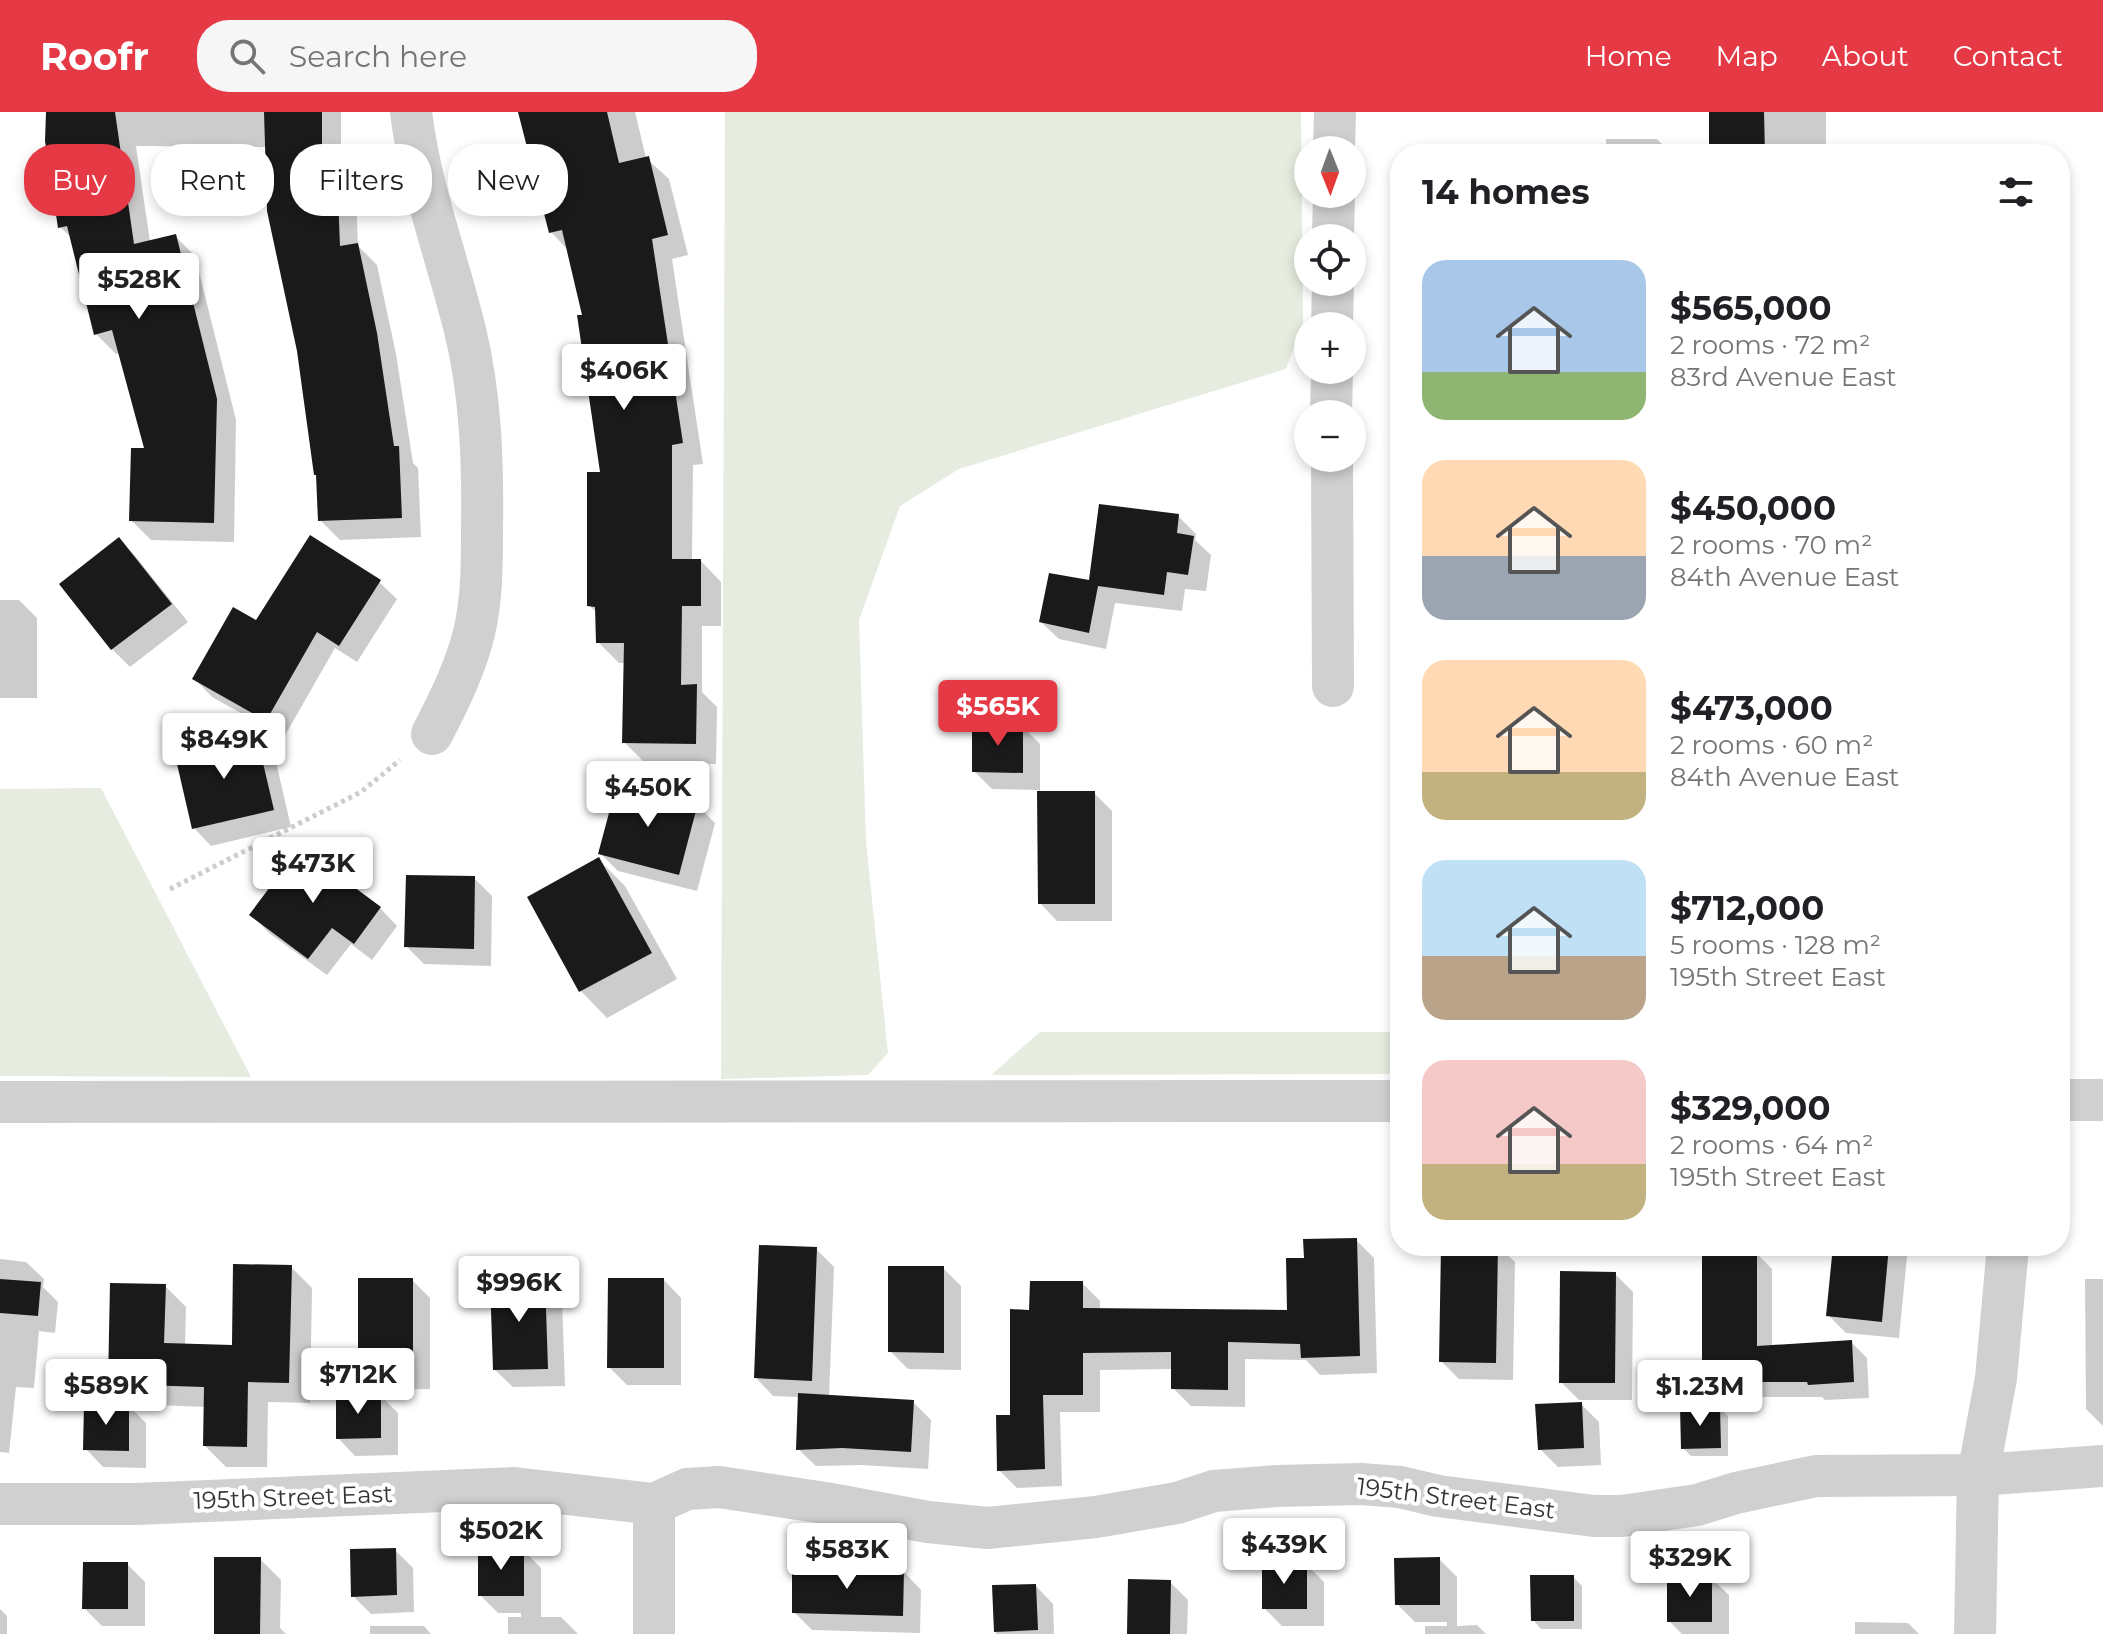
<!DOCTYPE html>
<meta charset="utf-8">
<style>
body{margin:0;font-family:Montserrat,sans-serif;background:#f6f6f6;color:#202124;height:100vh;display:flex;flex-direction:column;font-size:30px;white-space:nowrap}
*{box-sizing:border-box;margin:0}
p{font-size:26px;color:#757577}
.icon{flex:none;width:44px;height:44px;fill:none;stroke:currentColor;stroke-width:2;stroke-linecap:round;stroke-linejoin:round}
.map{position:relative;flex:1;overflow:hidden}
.drawer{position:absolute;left:1390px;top:32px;width:680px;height:1112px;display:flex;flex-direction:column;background:#fff;border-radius:32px;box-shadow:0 4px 12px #0003}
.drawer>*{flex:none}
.guide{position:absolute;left:24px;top:32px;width:760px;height:72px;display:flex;gap:16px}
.needle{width:52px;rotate:179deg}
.controls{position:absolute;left:1294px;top:24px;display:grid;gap:16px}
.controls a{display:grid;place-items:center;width:72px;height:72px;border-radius:50%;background:#fff;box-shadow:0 4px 12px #0003;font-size:40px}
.price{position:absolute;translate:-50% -68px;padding:0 18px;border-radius:8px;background:#fff;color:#222;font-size:26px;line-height:52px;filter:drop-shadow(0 2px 4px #0008)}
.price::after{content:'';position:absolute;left:50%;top:48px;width:24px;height:18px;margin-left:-12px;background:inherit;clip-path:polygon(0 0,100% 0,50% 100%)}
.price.active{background:#e63946;color:#fff}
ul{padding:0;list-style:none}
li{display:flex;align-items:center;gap:24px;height:200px;padding:0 32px}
li span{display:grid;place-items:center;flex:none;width:224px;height:160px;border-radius:24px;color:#555}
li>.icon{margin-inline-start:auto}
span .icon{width:96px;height:96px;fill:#fffc;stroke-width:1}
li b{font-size:34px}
h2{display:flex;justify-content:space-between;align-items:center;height:96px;padding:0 32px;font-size:34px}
.tag{padding:0 28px;border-radius:32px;background:#fff;box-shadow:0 4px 12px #0003;font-size:28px;line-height:72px}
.tag.active{background:#e63946;color:#fff}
header{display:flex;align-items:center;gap:48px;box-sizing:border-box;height:112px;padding:0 40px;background:#e63946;color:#fff}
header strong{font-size:38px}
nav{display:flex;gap:44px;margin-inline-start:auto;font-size:28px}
.search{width:560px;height:72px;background:#f6f6f6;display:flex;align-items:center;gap:20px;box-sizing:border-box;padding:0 28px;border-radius:32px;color:#757577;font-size:30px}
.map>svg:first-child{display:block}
</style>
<header>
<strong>Roofr</strong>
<div class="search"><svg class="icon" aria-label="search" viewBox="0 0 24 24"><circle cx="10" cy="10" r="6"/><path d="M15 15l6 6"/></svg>Search here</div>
<nav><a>Home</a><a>Map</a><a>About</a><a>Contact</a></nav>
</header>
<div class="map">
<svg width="2103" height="1522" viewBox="0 0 2103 1522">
<rect width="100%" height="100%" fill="#fff"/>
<!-- green -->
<g fill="#e6ecdf">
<polygon points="725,0 1301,0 1303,211 1286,257 959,357 900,394 859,508 866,730 888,941 868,963 721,967"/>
<polygon points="101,676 251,965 0,964 0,677"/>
<polygon points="1040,920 1400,920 1400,962 991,963"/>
</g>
<!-- shadow -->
<g fill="#0003">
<polygon points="48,0 341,0 341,42 355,56 358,134 377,153 396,242 413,351 418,356 421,425 340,428 320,408 318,365 316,362 267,35 136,34 150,130 175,124 195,144 236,308 234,430 151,428 131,408 146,338 120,241 116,242 96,222 73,127 60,115"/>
<polygon points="520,0 635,0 646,46 669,67 688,143 672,147 703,352 693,353 692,449 701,449 721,470 721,514 702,514 702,580 717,595 716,652 645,651 624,630 625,551 619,551 598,530 598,502 589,493 602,362 585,205 568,138 551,120"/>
<polygon points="1711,0 1826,0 1826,40 1711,42"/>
<polygon points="1606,27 1657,27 1672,42 1606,42"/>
<polygon points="1178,404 1196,422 1195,428 1211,443 1206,479 1185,477 1182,499 1115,491 1106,537 1059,527 1041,510"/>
<polygon points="119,428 136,445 188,510 130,555 112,537"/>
<polygon points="379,470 397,487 357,550 335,536 284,625 212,585 195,567 256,511"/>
<polygon points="0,488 19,488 37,506 37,586 0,586"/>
<polygon points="1022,614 1040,632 1040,681 1094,681 1112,699 1112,809 1057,809 1040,791 1039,678 992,677 974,659"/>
<polygon points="256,623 274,641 291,715 211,734 194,716"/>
<polygon points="697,693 715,711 697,779 618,759 601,742"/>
<polygon points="599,748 625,774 677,867 607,906 581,879 529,786"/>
<polygon points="474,766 492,784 491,854 424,852 406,834"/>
<polygon points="380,796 397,814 372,848 351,832 327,863 269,821 252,803"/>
<polygon points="1356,1128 1374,1146 1377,1261 1320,1263 1306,1248 1245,1247 1245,1295 1191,1294 1173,1276 1173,1257 1100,1258 1100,1300 1060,1300 1062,1374 1017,1376 999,1358 1031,1200 1082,1171 1100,1189 1100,1199 1289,1200 1306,1148"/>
<polygon points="1443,1134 1498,1134 1515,1150 1513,1268 1459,1267 1441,1249"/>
<polygon points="1835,1134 1908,1134 1899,1226 1846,1221 1828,1203"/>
<polygon points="816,1137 834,1155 829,1285 913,1290 931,1308 928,1357 861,1353 816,1354 798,1337 799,1285 773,1284 756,1266"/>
<polygon points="1756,1141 1772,1157 1772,1235 1851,1230 1867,1246 1869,1286 1825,1288 1822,1285 1720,1285 1704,1270"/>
<polygon points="0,1147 26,1150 44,1167 43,1175 58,1190 55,1221 39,1219 34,1276 16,1275 9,1341 0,1340"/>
<polygon points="291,1155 312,1176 310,1291 268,1290 267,1355 226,1355 205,1334 206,1295 131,1292 110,1271 165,1174 186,1195 185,1234 234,1235"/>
<polygon points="943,1156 961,1174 961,1258 908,1257 890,1239"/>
<polygon points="1615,1162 1633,1180 1632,1288 1579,1288 1561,1270"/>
<polygon points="2085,1167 2103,1167 2103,1314 2086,1297"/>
<polygon points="412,1168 430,1186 430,1277 377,1278 360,1260"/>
<polygon points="664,1168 681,1186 681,1273 627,1273 609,1255"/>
<polygon points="544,1169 562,1187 565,1274 513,1275 495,1258"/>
<polygon points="380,1283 398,1301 398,1343 355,1344 338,1326"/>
<polygon points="1581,1292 1599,1310 1601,1353 1558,1355 1540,1337"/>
<polygon points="128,1293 146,1311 146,1356 103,1355 86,1337"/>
<polygon points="1719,1296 1728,1304 1728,1344 1691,1344 1683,1336"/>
<polygon points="395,1438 413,1456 414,1500 371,1502 353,1484"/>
<polygon points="524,1439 541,1456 541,1505 561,1505 578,1522 508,1522 508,1505 521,1505 521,1501 498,1501 480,1483"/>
<polygon points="260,1447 281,1468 280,1516 286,1522 200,1522 216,1522"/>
<polygon points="1439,1447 1457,1465 1457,1514 1477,1513 1486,1522 1425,1522 1425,1514 1447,1514 1447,1510 1415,1510 1397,1492"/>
<polygon points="127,1452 145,1470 145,1514 102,1514 84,1496"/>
<polygon points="1306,1452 1324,1470 1324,1514 1282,1514 1264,1496"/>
<polygon points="904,1460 921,1478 920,1521 812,1518 794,1500"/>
<polygon points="1573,1465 1582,1474 1582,1517 1541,1517 1533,1508"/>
<polygon points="1711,1466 1729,1483 1729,1522 1682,1522 1669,1509"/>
<polygon points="1170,1470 1188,1488 1187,1522 1129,1522"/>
<polygon points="1036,1474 1053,1492 1054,1522 996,1522 994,1475"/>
<polygon points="0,1497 7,1504 7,1522 0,1522"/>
<polygon points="1855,1510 1908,1511 1919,1522 1855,1522"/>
<polygon points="370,1514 424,1514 431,1522 370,1522"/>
</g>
<!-- building -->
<g fill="#1a1a1a">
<polygon points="46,0 115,0 134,132 176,122 217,287 214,411 129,409 131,336 144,336 112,218 94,223 67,114 58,116 45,29"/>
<polygon points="264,0 322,0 322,35 336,34 340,134 358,131 377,221 394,334 399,334 402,406 318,409 316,363 314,363 297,239 267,99"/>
<polygon points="518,0 607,0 619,51 649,44 668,123 652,127 683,331 672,333 672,447 701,447 701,494 682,494 681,573 697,572 696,632 622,631 624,531 596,531 595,495 587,494 587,360 600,360 577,203 582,203 562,118 549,121"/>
<polygon points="1709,0 1764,0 1765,42 1709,42"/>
<polygon points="1099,392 1179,402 1177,421 1194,424 1188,463 1167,460 1164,483 1098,474 1089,521 1039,510 1049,461 1089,468"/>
<polygon points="310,423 381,468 339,534 317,520 266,609 192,567 233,495 256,508"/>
<polygon points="119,425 172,492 111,538 59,472"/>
<polygon points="972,611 1023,612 1023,661 972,660"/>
<polygon points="256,621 274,698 192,717 174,639"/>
<polygon points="617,671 698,691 679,763 598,742"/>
<polygon points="1037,679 1095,679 1095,792 1038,792"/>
<polygon points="300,735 381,795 354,832 332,816 308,847 249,803"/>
<polygon points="599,745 652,841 579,880 527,785"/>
<polygon points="406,763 475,764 474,837 404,835"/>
<polygon points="1357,1126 1360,1244 1301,1246 1300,1232 1228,1230 1228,1278 1171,1277 1171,1240 1083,1241 1083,1283 1043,1283 1045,1357 997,1359 996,1303 1010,1303 1010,1197 1029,1198 1030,1169 1083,1169 1083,1196 1287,1198 1286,1146 1304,1146 1303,1127"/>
<polygon points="759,1133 817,1135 812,1269 754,1266"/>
<polygon points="1441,1134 1498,1134 1496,1251 1439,1250"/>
<polygon points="1833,1134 1889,1134 1882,1210 1826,1204"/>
<polygon points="1702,1139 1757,1139 1757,1234 1852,1228 1854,1270 1808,1273 1807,1270 1702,1270"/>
<polygon points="233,1152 292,1153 289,1271 248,1270 247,1335 203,1334 204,1275 108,1272 110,1171 166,1172 164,1231 232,1233"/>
<polygon points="888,1154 944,1154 944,1241 888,1240"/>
<polygon points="1560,1159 1616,1160 1615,1271 1559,1271"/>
<polygon points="358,1166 413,1166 413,1260 358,1261"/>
<polygon points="608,1166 664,1166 664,1256 607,1256"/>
<polygon points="0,1167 41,1170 38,1204 0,1201"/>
<polygon points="545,1167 548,1257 493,1258 490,1168"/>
<polygon points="336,1281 381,1281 381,1326 336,1327"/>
<polygon points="798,1281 914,1288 911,1340 842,1336 796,1338"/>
<polygon points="1582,1290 1584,1336 1538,1338 1535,1292"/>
<polygon points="84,1291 129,1291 129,1339 83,1338"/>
<polygon points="1720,1294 1721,1336 1681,1337 1680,1295"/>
<polygon points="396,1436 397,1483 351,1485 350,1437"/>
<rect x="478" y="1437" width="46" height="47"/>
<polygon points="214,1445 261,1445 260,1522 214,1522"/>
<polygon points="1440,1445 1440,1493 1395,1493 1394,1446"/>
<polygon points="83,1450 128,1450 128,1497 82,1497"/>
<rect x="1262" y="1450" width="45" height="47"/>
<polygon points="792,1453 904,1458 903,1504 792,1501"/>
<polygon points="1530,1463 1574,1463 1574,1509 1531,1509"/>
<rect x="1667" y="1464" width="45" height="46"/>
<polygon points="1128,1467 1171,1468 1170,1522 1127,1522"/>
<polygon points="1036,1472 1038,1518 994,1520 992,1473"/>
</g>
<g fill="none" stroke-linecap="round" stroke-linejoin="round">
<!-- path -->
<polyline stroke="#cdcdcd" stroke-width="5" stroke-dasharray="4 4" stroke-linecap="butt" points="170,777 361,680 400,648"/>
<!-- minor -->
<g stroke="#d0d0d0" stroke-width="42">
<path d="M411,0C420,75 447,145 465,218C481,284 483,351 482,418C482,453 482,487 474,521C465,557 449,589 432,622"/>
<polyline points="1334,38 1335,0"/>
<polyline points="1333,126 1334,82"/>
<polyline points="1332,214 1333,170"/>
<polyline points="1331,302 1332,258"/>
<polyline points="1332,346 1333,574"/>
<polyline points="2060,988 2103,988"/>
<polyline points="0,990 1400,989"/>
<polyline points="0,1392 136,1392 514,1376 654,1392 687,1377 719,1375 825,1391 928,1410 987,1416 1096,1405 1177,1391 1214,1379 1277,1374 1361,1372 1400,1375 1438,1384 1594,1404 1622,1404 1697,1393 1736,1381 1816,1364 1978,1363 2103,1354"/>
<polyline points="654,1522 654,1392"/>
<polyline points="1975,1522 1978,1363 1996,1266 2008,1134"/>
</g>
</g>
<g text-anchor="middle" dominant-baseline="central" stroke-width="8" stroke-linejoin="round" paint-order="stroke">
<!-- street labels -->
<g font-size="24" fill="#333" stroke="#fff">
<text transform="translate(293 1385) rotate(-2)">195th Street East</text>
<text transform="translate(1456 1386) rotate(7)">195th Street East</text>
</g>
</g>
</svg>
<div class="controls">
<a><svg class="needle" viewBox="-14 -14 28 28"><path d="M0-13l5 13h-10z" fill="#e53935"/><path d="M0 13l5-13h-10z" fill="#757577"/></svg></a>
<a><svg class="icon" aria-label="locate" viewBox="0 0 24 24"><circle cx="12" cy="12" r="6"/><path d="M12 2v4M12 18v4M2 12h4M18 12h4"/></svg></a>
<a>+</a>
<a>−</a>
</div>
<b class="price" style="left:139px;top:209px">$528K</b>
<b class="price" style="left:624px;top:300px">$406K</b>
<b class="price active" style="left:998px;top:636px">$565K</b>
<b class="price" style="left:224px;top:669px">$849K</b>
<b class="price" style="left:648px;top:717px">$450K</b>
<b class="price" style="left:313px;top:793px">$473K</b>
<b class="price" style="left:519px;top:1212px">$996K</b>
<b class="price" style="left:358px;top:1304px">$712K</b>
<b class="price" style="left:106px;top:1315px">$589K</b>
<b class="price" style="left:1700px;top:1316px">$1.23M</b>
<b class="price" style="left:501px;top:1460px">$502K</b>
<b class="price" style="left:1284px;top:1474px">$439K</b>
<b class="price" style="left:847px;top:1479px">$583K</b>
<b class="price" style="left:1690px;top:1487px">$329K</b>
<div class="guide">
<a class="tag active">Buy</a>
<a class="tag">Rent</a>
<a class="tag">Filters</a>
<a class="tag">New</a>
</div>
<section class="drawer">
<h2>14 homes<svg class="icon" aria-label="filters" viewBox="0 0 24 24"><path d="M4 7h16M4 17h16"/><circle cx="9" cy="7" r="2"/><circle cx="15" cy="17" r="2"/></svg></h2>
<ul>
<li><span style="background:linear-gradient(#a9c7e8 70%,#8fb573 0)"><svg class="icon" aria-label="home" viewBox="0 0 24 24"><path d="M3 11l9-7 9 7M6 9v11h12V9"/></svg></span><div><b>$565,000</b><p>2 rooms · 72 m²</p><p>83rd Avenue East</p></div></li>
<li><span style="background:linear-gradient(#ffd9b3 60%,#9aa5b1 0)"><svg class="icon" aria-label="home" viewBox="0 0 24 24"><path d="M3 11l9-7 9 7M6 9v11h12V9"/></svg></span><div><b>$450,000</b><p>2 rooms · 70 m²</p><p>84th Avenue East</p></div></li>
<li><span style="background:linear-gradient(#ffd9b3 70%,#c2b280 0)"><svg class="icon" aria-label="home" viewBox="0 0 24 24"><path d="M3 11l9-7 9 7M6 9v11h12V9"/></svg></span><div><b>$473,000</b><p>2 rooms · 60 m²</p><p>84th Avenue East</p></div></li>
<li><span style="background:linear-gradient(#bfe0f5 60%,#b9a48a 0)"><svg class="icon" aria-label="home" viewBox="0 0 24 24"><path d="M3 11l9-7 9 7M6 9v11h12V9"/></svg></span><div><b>$712,000</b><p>5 rooms · 128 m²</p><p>195th Street East</p></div></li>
<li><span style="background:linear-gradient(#f6c9c9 65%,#c2b280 0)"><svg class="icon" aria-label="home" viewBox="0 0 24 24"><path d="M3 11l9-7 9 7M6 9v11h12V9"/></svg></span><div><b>$329,000</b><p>2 rooms · 64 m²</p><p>195th Street East</p></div></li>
</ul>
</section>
</div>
